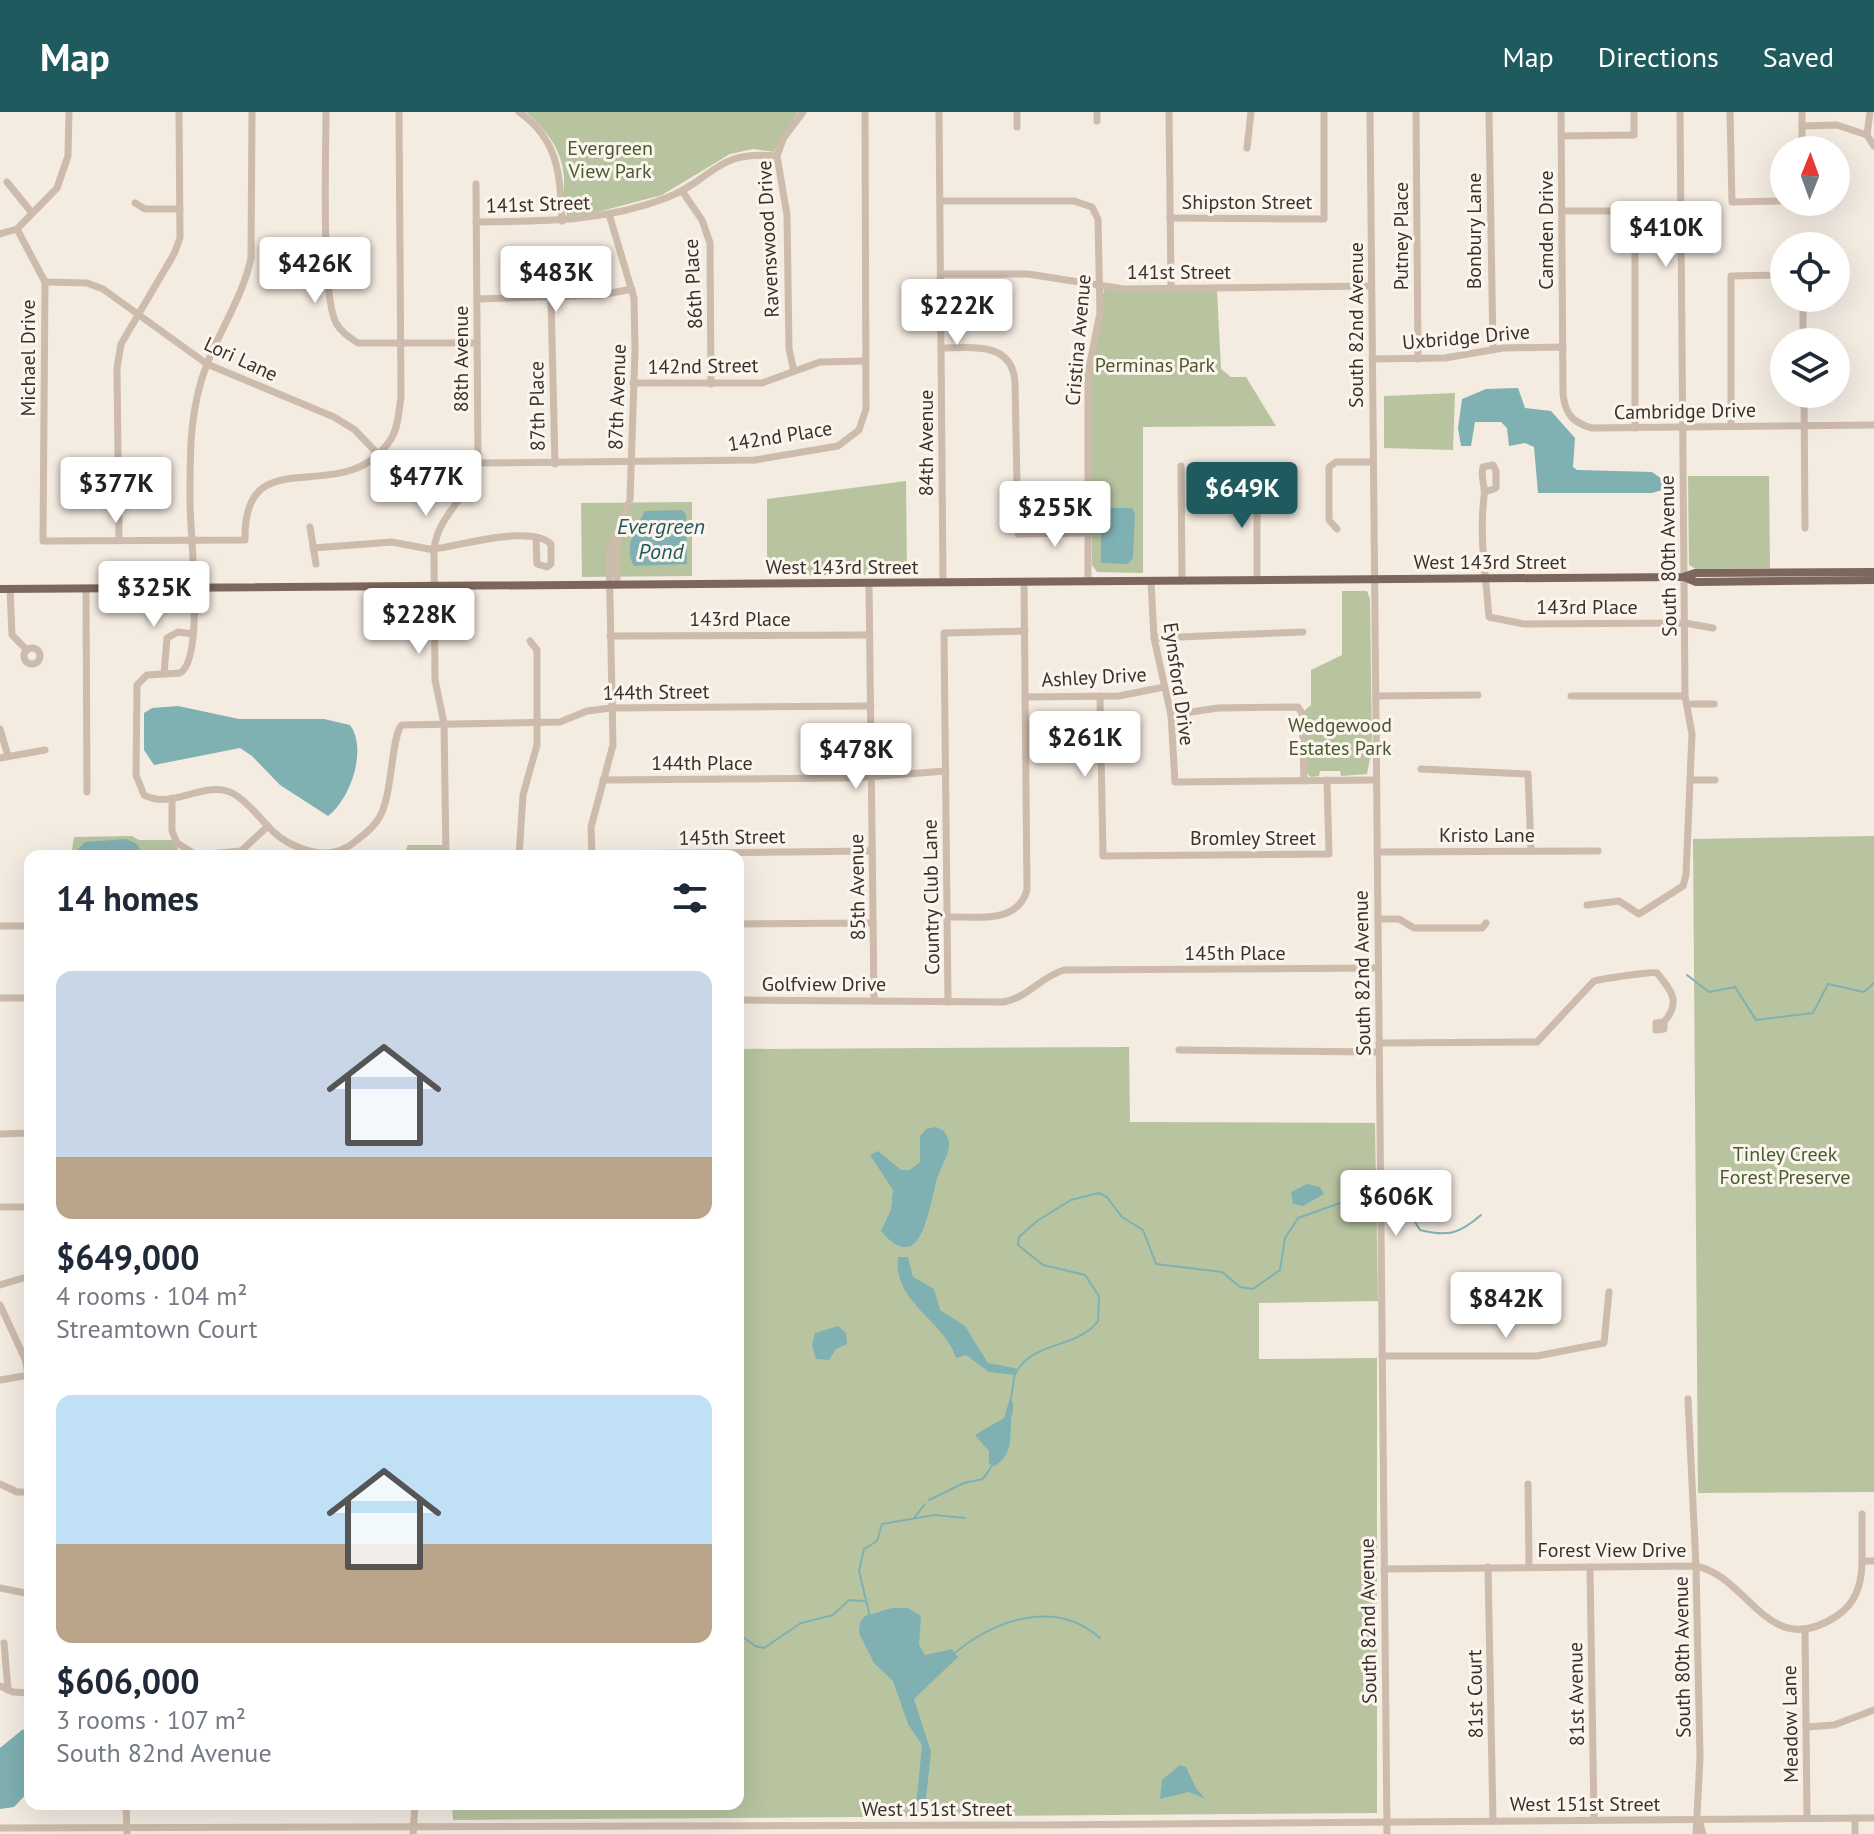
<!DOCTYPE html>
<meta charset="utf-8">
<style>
body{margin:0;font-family:"PT Sans",sans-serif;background:#f2f2f3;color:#1f2937;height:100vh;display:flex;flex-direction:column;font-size:30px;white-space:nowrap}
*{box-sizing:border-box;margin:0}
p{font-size:26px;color:#747a83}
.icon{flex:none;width:44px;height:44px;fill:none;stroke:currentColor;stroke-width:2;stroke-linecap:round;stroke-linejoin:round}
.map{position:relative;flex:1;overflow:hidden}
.sheet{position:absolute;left:24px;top:738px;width:720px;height:960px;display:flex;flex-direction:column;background:#fff;border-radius:16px;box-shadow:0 8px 32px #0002}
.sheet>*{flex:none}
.needle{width:52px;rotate:1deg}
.controls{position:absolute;left:1770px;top:24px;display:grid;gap:16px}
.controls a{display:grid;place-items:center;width:80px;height:80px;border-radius:50%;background:#fff;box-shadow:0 8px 32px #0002;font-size:40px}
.price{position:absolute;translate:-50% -68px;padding:0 18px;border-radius:8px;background:#fff;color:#222;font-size:26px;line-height:52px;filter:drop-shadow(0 2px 4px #0008)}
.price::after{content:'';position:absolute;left:50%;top:48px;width:24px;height:18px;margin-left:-12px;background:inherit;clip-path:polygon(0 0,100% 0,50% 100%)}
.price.on{background:#1f5a5e;color:#fff}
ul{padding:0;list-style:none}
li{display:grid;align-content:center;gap:16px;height:424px;padding:0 32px}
li span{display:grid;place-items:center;height:248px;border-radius:16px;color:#555}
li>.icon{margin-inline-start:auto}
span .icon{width:144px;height:144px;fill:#fffc;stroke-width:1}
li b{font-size:34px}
h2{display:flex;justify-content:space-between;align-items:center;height:96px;padding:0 32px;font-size:34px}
header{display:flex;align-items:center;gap:48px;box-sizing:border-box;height:112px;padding:0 40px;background:#1f5a5e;color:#fff}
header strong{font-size:38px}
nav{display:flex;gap:44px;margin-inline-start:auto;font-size:28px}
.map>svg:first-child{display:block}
</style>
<header>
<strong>Map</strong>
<nav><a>Map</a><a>Directions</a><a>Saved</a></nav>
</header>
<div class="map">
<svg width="1874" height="1722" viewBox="0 0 1874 1722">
<rect width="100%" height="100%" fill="#f4ebe1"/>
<!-- green -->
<g fill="#b8c4a0">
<path d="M526,0H798L774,40L753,37L730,42L662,83L590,102L567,104C563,92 564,78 564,65C562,37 546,18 526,0Z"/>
<polygon points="1104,177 1217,179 1221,257 1231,265 1246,265 1276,314 1143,315 1143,461 1097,460 1092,453 1090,261"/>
<polygon points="1455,281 1453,338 1384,336 1384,284"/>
<polygon points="1688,364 1769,364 1770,456 1696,457 1689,453"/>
<polygon points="906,369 907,463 767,463 767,387"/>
<polygon points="692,390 692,464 582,465 581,391"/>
<polygon points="1342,479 1367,479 1370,487 1372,637 1367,662 1341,664 1340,659 1320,659 1319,664 1311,665 1307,661 1305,598 1311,593 1311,558 1342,543"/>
<polygon points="132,724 139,728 172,728 178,737 173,744 71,744 74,725"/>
<polygon points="1874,724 1874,1380 1698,1381 1693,727"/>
<polygon points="408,733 443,733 443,744 403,744"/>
<polygon points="1129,935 1130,1010 1375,1011 1378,1189 1259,1191 1259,1247 1377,1246 1377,1701 453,1708 452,1692 738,1692 738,937"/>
</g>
<!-- water -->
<g fill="#7fb0b2">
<polygon points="1518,276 1525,296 1551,299 1575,326 1573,355 1577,358 1652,360 1662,367 1662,378 1652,381 1538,381 1534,335 1525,331 1509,334 1507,316 1501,310 1475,310 1471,334 1461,334 1458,316 1462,287 1486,277"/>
<polygon points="1108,396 1132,396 1135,401 1133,446 1128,452 1101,451 1101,399"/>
<path d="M682,398L686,402L687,452L634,454C623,436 636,415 645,399Z"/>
<path d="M178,594L239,607H324L350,613C368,637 350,688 328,704L280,673L252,644L240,636L154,653L144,638V601L152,596Z"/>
<polygon points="126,727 137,732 144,744 71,744 85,730"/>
<path d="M936,1015L944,1019C946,1023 948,1025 949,1030C950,1042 940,1056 937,1067C929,1093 922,1168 881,1119L891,1098L893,1078L870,1043L878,1039L901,1058H910L920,1050V1024L926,1017Z"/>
<polygon points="1307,1072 1320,1075 1324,1082 1303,1094 1293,1092 1291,1080"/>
<path d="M898,1145H908L913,1165L934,1177L940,1198L965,1214L988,1251L1019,1257L1016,1263L989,1260L966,1243L956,1246C946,1210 892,1190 898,1145Z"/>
<polygon points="838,1214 846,1221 847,1232 836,1237 829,1248 816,1247 812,1233 815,1221"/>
<path d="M1010,1286C1017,1295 1011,1300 1011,1311C1010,1330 1012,1342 995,1354L989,1352V1339L975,1323L1004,1306Z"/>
<polygon points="892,1496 908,1496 921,1504 919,1533 925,1543 952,1537 958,1545 914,1587 931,1640 924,1705 915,1705 922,1633 908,1612 893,1569 874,1551 859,1521 860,1510 865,1504"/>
<polygon points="30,1616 30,1678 14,1695 0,1697 0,1636 22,1618"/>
<polygon points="1180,1653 1186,1655 1196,1676 1216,1700 1204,1686 1189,1680 1160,1687 1162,1668"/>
</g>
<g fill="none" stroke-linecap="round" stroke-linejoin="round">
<!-- stream -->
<g stroke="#7fb0b2" stroke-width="2">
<polyline points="1687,863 1709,880 1735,875 1756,908 1813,901 1828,872 1864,880 1874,871"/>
<polyline points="1386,1092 1395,1093"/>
<path d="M1405,1094L1420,1118C1448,1125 1459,1122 1481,1103"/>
<path d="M1019,1256C1036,1230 1079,1235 1098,1209L1099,1184L1085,1163L1043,1153L1018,1133L1019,1125L1037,1109L1071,1088L1099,1081L1107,1085L1122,1105L1143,1118L1156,1152L1222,1160L1240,1175L1253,1177L1280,1158L1285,1126L1298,1106L1343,1090L1376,1091"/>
<polyline points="1011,1286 1015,1261"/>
<polyline points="929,1388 964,1371 983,1367 993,1352"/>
<polyline points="914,1406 925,1392"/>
<polyline points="870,1505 859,1459 864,1437 877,1429 882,1412 934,1403 965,1406"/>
<polyline points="738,1521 755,1534 764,1536 801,1511 833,1503 849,1488 864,1489"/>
<path d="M956,1540C997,1507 1056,1487 1100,1526"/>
</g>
<!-- minor -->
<g stroke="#cdbbac" stroke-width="7">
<path d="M252,0L251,146C243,184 221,216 207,252C189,298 190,342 190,390C190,422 205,547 180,561L147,563L137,573L136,663L144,683C173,699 205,666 234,682C255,694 267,720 289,731C312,743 337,746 357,728C365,722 374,715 379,706C393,684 391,622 402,613L560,610L587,599L611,596L871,594"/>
<path d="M326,0C326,40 321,182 336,211C341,220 349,225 358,231H477"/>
<path d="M519,0C559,28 560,63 562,109"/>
<polyline points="939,0 943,470"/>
<polyline points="1017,0 1017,15"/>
<polyline points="1097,0 1097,9"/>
<polyline points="1169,0 1171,175"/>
<polyline points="1370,0 1387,1722"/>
<polyline points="1416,0 1418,247"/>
<polyline points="1489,0 1493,238"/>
<path d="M1561,0L1563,282C1565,302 1573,311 1592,316L1874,313"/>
<polyline points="1730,0 1732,90 1784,89"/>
<polyline points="1802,0 1802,38"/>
<polyline points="1870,0 1867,23 1874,34"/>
<polyline points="1802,14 1837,13 1867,23"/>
<polyline points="1561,24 1634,23 1634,0"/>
<polyline points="1247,36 1251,0"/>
<polyline points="7,70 32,101"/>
<polyline points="682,79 702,108 710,131 711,272"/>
<polyline points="940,89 1074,89 1092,95 1098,107 1100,201 1088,261 1088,469"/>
<polyline points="135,91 145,97 180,97"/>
<polyline points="1562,99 1635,99 1635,316"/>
<polyline points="1170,106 1324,107 1324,0"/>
<path d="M476,110C541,109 604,110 666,86C715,67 714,38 777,44"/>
<path d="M17,117L45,170L43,429L245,428C243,322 344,401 391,327C398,317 399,298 401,285L399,0"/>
<polyline points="17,117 57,76 68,44 69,0"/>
<polyline points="0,122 17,117"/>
<polyline points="941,162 1028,162 1124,177 1371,174"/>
<polyline points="45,170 87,171 103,177 207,252 334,305 355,318 393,358"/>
<polyline points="551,186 555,352"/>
<polyline points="1803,186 1803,230"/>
<polyline points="477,187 601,183 632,177"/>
<path d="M941,236C972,236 1012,229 1015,270L1018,422L1089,421"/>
<polyline points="1372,247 1445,246 1503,236 1563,235"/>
<polyline points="794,259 789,237 787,103 777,44 783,27 803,0"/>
<polyline points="633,271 762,271 820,250 866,249"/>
<polyline points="1804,282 1805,416"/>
<polyline points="1731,314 1731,164 1784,163"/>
<polyline points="478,351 755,348 838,334 859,318 866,297 865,0"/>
<polyline points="1181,354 1182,469"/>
<polyline points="1257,368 1257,468"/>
<path d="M1485,380L1496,376V359L1493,353L1483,355C1480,366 1486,375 1484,385C1479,425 1486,465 1489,505L1524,512L1685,511L1713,516"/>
<polyline points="310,415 316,452"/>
<polyline points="1337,417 1329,408 1329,355 1336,350 1373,350"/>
<polyline points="617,421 617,473"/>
<polyline points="119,428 117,256 121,232 174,142 180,126 179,0"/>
<polyline points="313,436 392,430 434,438"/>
<path d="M434,437C459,434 531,412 551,432V452L547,455L537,452L536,426"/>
<polyline points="1151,469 1154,526 1171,603 1175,670 1376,668"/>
<polyline points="869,471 874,888"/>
<polyline points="10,477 12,523 27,538"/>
<polyline points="86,477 87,680"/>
<polyline points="610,524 869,523"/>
<polyline points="1154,526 1303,520"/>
<circle cx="32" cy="544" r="8"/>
<polyline points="164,562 167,526 178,520 193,522"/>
<polyline points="1100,584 1103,744 1329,742 1327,668"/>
<polyline points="1376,584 1478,583"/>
<polyline points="1571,584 1685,584"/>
<polyline points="1025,585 1119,584 1164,575"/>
<polyline points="1687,592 1714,592"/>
<polyline points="1171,603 1218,596 1298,595 1302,601 1304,669"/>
<polyline points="0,617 8,644"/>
<polyline points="0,646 45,638"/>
<polyline points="1421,657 1528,662 1531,739"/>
<polyline points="603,668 853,666 946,659"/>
<polyline points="1691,668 1715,668"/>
<polyline points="172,686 172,719 177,731 196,743 241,739 268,714"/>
<polyline points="1377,740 1598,739"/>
<polyline points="592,742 872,739"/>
<path d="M446,744L444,611L435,568L434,438C437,403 470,385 478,351L476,72"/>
<polyline points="519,744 523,683 537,633 537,538 530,529"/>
<polyline points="592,744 591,715 613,633 609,439 630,388 635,238 634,186 609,102"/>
<polyline points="1587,793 1619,789 1639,802 1683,774 1686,763 1692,622 1685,584 1680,0"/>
<path d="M947,805C976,804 1017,813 1027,778L1024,470"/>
<polyline points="1378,807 1399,807 1414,816 1482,816 1486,811"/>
<polyline points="738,812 873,811"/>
<polyline points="0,814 30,814"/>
<polyline points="0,886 30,886"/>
<path d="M738,888L1003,890C1028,886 1040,865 1064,858L1378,856"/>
<polyline points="948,890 944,521 1025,519"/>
<path d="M1379,931L1537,930L1594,869C1601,867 1653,859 1657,861C1672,879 1681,890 1664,910L1656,911V918L1664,917V910"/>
<polyline points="1179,938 1379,940"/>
<polyline points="0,1022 30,1021"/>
<polyline points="0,1095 30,1095"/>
<polyline points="0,1173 30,1164"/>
<polyline points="0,1193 25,1247 30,1273"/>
<polyline points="1382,1244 1537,1244 1604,1231 1609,1180"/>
<polyline points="0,1268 29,1263"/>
<polyline points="1688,1287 1696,1454 1700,1646 1696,1722"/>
<polyline points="0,1372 17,1380 30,1380"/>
<polyline points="1528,1372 1529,1453"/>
<polyline points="1862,1402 1862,1449"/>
<polyline points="1488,1455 1493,1709"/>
<polyline points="1590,1455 1594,1708"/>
<path d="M1384,1457L1696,1454C1750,1465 1768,1551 1838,1503C1856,1491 1862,1470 1862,1449H1874"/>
<polyline points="0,1476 30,1482"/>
<polyline points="1805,1517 1807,1706"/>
<polyline points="4,1531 8,1578"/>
<polyline points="0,1574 13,1580 30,1581"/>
<polyline points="1806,1615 1834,1613 1874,1598"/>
<polyline points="126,1692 127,1722"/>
<polyline points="1855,1706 1855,1722"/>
<polyline points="1699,1708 1703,1722"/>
<polyline points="0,1716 1046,1713 1874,1706"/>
<polyline points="413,1722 415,1692"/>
</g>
<!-- major -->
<g stroke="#7d675c" stroke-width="8">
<polyline points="1684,465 1696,470 1874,468"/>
<polyline points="0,477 1683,465 1695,461 1874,460"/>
</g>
</g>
<g text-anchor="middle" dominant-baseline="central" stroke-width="6" stroke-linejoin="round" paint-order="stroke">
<!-- park labels -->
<g font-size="20" fill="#4a5a2e" stroke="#fbf5ee">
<text x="610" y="36">Evergreen<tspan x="610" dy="23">View Park</tspan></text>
<text x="1155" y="253">Perminas Park</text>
<text x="1340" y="613">Wedgewood<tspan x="1340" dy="23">Estates Park</tspan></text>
<text x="1785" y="1042">Tinley Creek<tspan x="1785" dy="23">Forest Preserve</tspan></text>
</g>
<!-- street labels -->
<g font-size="20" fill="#3b302b" stroke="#fbf5ee">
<text x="1247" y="90">Shipston Street</text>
<text transform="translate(538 92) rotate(-2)">141st Street</text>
<text transform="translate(1546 118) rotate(-90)">Camden Drive</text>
<text transform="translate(1474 119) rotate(-90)">Bonbury Lane</text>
<text transform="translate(1401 124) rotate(-90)">Putney Place</text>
<text transform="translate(768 127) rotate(-93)">Ravenswood Drive</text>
<text x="1179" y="160">141st Street</text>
<text transform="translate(693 172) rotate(-93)">86th Place</text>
<text transform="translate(1356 213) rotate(-90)">South 82nd Avenue</text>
<text transform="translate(1466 225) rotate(-5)">Uxbridge Drive</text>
<text transform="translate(1078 228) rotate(-85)">Cristina Avenue</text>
<text transform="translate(28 246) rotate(-90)">Michael Drive</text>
<text transform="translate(241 247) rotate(25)">Lori Lane</text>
<text transform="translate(461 247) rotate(-90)">88th Avenue</text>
<text transform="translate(703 254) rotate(-1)">142nd Street</text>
<text transform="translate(617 285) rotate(-88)">87th Avenue</text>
<text transform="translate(537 294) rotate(-91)">87th Place</text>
<text transform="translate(1685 299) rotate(-1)">Cambridge Drive</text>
<text transform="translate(780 324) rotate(-9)">142nd Place</text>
<text transform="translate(926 331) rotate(-90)">84th Avenue</text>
<text transform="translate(1668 444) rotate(-91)">South 80th Avenue</text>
<text x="1490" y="450">West 143rd Street</text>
<text x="842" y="455">West 143rd Street</text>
<text x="1587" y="495">143rd Place</text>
<text x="740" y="507">143rd Place</text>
<text transform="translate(1094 565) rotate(-3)">Ashley Drive</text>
<text transform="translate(1179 572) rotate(82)">Eynsford Drive</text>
<text transform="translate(656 580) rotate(-1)">144th Street</text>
<text x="702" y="651">144th Place</text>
<text x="1487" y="723">Kristo Lane</text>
<text transform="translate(732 725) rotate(-1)">145th Street</text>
<text x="1253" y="726">Bromley Street</text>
<text transform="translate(857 775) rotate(-91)">85th Avenue</text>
<text transform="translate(931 785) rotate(-91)">Country Club Lane</text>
<text x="1235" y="841">145th Place</text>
<text transform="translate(1362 861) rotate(-91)">South 82nd Avenue</text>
<text x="824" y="872">Golfview Drive</text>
<text x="1612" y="1438">Forest View Drive</text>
<text transform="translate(1368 1509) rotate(-91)">South 82nd Avenue</text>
<text transform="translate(1682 1545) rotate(-91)">South 80th Avenue</text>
<text transform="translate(1475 1582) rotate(-91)">81st Court</text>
<text transform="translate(1576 1582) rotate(-91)">81st Avenue</text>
<text transform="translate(1790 1612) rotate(-91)">Meadow Lane</text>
<text x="1585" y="1692">West 151st Street</text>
<text x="937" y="1697">West 151st Street</text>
</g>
<!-- water labels -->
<g font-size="22" font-style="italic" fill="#1f5a5e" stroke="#fbf5ee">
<text x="661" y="414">Evergreen<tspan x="661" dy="25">Pond</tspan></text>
</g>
</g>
</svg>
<div class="controls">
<a><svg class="needle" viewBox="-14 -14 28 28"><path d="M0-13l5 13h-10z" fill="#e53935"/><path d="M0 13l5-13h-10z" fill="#747a83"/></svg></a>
<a><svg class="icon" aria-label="locate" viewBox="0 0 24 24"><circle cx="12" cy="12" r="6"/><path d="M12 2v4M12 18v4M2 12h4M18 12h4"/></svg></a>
<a><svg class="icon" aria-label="layers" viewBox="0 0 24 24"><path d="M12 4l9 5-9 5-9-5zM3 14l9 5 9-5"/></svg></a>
</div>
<b class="price" style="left:1666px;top:157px">$410K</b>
<b class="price" style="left:315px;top:193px">$426K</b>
<b class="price" style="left:556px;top:202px">$483K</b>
<b class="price" style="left:957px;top:235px">$222K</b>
<b class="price" style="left:426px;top:406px">$477K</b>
<b class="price" style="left:116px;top:413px">$377K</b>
<b class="price on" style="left:1242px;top:418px">$649K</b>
<b class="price" style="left:1055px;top:437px">$255K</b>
<b class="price" style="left:154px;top:517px">$325K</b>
<b class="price" style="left:419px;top:544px">$228K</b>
<b class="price" style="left:1085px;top:667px">$261K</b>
<b class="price" style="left:856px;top:679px">$478K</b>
<b class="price" style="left:1396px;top:1126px">$606K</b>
<b class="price" style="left:1506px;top:1228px">$842K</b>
<section class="sheet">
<h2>14 homes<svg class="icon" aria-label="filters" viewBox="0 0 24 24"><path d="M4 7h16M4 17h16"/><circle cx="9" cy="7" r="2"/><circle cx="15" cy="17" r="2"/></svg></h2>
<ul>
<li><span style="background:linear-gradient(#c9d6e8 75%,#b9a48a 0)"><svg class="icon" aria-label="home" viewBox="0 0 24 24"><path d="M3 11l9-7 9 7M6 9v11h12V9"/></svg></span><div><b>$649,000</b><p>4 rooms · 104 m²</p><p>Streamtown Court</p></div></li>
<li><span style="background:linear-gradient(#bfe0f5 60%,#b9a48a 0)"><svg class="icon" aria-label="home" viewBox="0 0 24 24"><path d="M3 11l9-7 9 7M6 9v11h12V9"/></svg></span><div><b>$606,000</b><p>3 rooms · 107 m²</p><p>South 82nd Avenue</p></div></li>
</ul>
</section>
</div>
